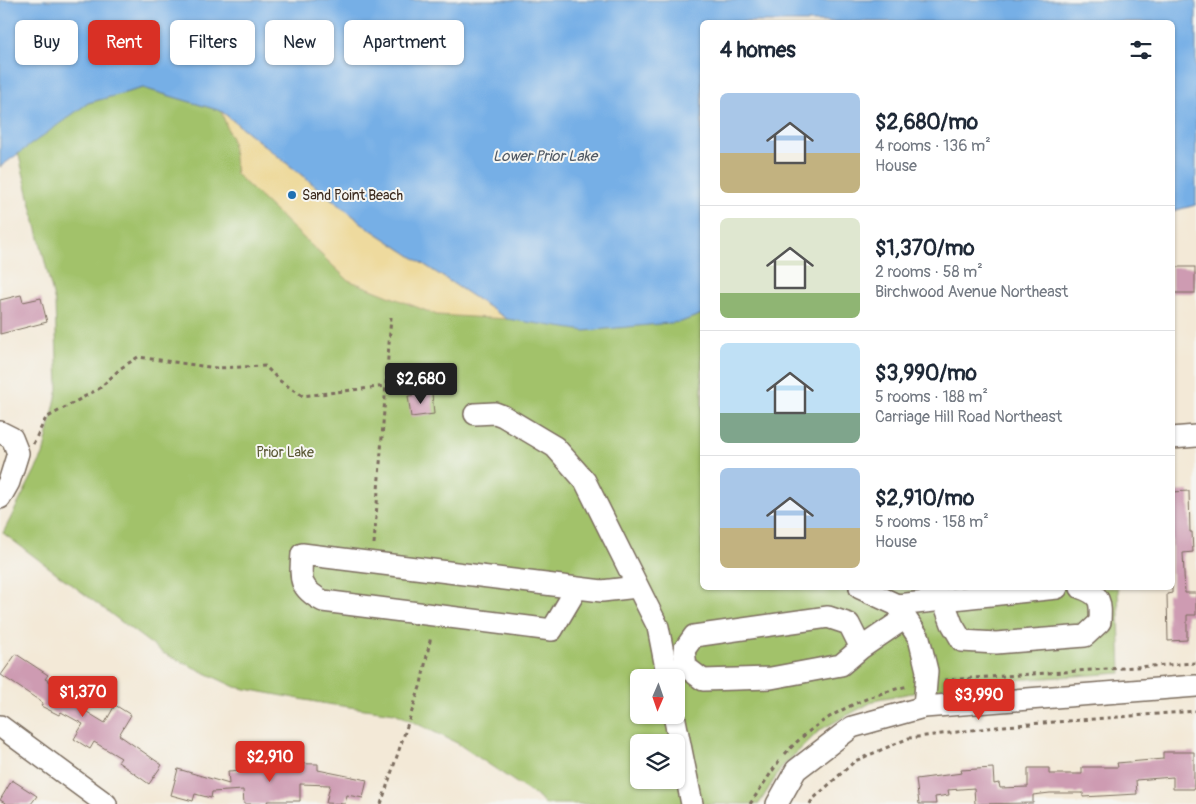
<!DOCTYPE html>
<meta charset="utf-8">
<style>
body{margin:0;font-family:Pangolin,sans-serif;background:#f6f6f7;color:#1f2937;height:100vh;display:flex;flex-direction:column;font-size:19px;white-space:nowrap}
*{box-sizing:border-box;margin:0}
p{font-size:16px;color:#747a83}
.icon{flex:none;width:28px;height:28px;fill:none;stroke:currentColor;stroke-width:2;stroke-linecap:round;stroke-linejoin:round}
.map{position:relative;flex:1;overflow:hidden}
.details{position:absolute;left:700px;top:20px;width:475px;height:570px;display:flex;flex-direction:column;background:#fff;border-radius:8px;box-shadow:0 1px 4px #0004}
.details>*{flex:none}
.top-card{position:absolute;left:15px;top:20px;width:475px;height:45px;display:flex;gap:10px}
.needle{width:32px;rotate:182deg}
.tools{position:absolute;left:630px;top:669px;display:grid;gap:10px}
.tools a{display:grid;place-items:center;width:55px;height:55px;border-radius:8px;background:#fff;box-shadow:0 1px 4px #0004;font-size:25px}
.price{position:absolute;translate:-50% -42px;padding:0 11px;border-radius:5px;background:#d93025;color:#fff;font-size:16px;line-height:32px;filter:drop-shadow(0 1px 2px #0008)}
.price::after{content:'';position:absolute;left:50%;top:30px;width:15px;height:11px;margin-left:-8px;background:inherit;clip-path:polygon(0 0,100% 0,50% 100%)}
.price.selected{background:#222;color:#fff}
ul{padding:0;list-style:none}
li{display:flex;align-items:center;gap:15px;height:125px;padding:0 20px}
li+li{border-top:1px solid #e0e1e3}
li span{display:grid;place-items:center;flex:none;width:140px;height:100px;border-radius:8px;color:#555}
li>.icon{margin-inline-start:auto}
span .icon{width:60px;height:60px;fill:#fffc;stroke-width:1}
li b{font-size:21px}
h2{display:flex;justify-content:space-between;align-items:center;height:60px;padding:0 20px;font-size:21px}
.pill{padding:0 18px;border-radius:8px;background:#fff;box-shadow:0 1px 4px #0004;font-size:18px;line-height:45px}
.pill.selected{background:#d93025;color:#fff}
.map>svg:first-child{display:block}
</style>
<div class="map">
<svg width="1196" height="804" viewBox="0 0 1196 804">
<rect width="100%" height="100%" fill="#f6f6f2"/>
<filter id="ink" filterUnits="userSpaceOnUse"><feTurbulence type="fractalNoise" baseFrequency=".02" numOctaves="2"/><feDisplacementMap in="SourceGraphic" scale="10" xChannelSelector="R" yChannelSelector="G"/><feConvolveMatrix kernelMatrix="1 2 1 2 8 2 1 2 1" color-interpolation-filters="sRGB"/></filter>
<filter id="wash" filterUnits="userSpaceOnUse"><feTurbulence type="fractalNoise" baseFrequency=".0096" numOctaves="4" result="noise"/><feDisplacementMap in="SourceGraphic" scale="20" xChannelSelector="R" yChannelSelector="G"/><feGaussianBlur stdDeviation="1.12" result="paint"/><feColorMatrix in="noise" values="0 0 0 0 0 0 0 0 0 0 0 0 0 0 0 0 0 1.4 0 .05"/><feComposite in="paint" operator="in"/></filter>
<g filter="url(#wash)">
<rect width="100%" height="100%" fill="#f3e9d7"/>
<!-- green -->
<path fill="#a2c26a" stroke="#6e7644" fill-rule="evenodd" d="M143,88L221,111L367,227L681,322L702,314V588H1118L1121,673L970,683L878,699L820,730L782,767L759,804H544L539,798L457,743L395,713L327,704L235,687L163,653L3,533L43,455L58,389L55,303L18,152L88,103ZM639,678H676V715H639ZM639,742H676V780H639Z"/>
<!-- sand -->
<polygon fill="#eeda9e" stroke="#94825e" points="221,111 367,227 507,319 437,315 348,280 236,174 232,141"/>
<!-- water -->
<polygon fill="#76afe6" stroke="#586c82" points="0,0 1196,0 1196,205 1173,211 1172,22 702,22 702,314 681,322 585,331 507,319 367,227 221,111 143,88 88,103 0,167"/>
<g id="blocks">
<!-- building -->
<g fill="#ce9bb2">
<rect x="1172" y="267" width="23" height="26"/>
<polygon points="21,295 23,302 41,298 47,322 0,334 0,300"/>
<polygon points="432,393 434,414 411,417 408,396"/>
<polygon points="1189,491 1190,532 1192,532 1193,552 1183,553 1185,593 1196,593 1196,615 1187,615 1187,640 1168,641 1167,594 1172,593 1172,492"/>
<polygon points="16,654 48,675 45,679 87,700 82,709 105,723 115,705 131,715 119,735 162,765 149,784 118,762 121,758 94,742 90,749 74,739 83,724 61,712 59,715 41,706 43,703 1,675"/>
<polygon points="1163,752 1194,752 1194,789 1173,789 1173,777 1136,780 1137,794 1083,797 1083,793 1050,793 1033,795 1033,803 975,804 974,788 948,790 949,795 935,797 936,804 919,804 916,779 962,773 961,770 993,768 994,784 999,783 1000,788 1028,787 1028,768 1049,768 1049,774 1082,774 1082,767 1118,767 1117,763 1163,759"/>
<polygon points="263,758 263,763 318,764 318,770 367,780 363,798 347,795 345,804 326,803 330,785 300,784 300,801 267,801 268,804 244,804 243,790 212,792 211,798 195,794 193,801 171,795 178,769 229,784 228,771 245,770 245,759"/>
<polygon points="12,780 37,796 31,804 7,804 0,800"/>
</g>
</g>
</g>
<g filter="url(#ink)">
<use href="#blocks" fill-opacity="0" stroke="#7b6d5f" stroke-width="1"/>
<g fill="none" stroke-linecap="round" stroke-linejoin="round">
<!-- minor casing -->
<g stroke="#7b6d5f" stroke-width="24">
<g id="minor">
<polyline points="475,414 495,413 503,416 555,447 585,481 658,627 668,678"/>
<polyline points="0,432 12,438 18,453 9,482 0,498"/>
<polyline points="1172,438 1196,436"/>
<path d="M577,588L552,630L323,601C299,588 300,580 302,554L602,591L637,587"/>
<polyline points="860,588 897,605 919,638 927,671 924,707"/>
<path d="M943,600L952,624L962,641L996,643L1085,636L1100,622C1101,602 1101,595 1081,588"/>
<polyline points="897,605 1057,588"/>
<polyline points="861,648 841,665 771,678 703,680 686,667 684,650 694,636 828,617 849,624 861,648 905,618"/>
<polyline points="674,715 692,804"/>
<polyline points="0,726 106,804"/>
<polyline points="777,804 796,770 852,727 924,707 1196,686"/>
</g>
</g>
<!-- path -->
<g stroke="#7b6d5f" stroke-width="3" stroke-dasharray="4 4" stroke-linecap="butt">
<polyline points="33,444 46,418 100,388 121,368 138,357 216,368 265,366 280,381 303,396 386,386"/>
<polyline points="374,544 391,317"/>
<polyline points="944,680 1196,663"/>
<path d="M785,754C817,718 861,697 908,686"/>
<polyline points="381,804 421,684 431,636"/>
<polyline points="750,804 779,761"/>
<polyline points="810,804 812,800 855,761 909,738 1004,726 1196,711"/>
</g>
<!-- minor -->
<use href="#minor" stroke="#fff" stroke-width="21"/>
</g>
</g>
<!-- markers -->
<circle fill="#1f6fb2" stroke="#f6f6f2" stroke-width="2" cx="292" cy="195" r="5"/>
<g text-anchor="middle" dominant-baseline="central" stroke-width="4" stroke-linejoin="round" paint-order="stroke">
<!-- poi labels -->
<g font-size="14" fill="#3b2a1e" stroke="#f6f6f2" text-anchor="start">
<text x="302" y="195">Sand Point Beach</text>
</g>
<!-- park labels -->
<g font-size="14" fill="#5a5835" stroke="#f6f6f2">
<text x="285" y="452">Prior Lake</text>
</g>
<!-- water labels -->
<g font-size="15" font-style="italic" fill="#505964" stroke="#f6f6f2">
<text x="545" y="156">Lower Prior Lake</text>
</g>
</g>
</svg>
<div class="tools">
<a><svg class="needle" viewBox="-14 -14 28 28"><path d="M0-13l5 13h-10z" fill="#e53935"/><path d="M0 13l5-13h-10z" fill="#747a83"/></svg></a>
<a><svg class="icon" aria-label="layers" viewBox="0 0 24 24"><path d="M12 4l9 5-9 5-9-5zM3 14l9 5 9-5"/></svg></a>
</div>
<b class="price selected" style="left:421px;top:405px">$2,680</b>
<b class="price" style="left:83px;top:718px">$1,370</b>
<b class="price" style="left:979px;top:721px">$3,990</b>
<b class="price" style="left:270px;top:783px">$2,910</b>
<div class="top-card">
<a class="pill">Buy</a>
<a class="pill selected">Rent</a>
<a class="pill">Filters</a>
<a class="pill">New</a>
<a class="pill">Apartment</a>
</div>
<section class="details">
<h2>4 homes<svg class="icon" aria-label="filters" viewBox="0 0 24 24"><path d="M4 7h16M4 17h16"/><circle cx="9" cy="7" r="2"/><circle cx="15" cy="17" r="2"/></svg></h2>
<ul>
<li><span style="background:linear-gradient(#a9c7e8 60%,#c2b280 0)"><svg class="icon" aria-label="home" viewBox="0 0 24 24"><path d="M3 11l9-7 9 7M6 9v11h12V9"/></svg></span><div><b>$2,680/mo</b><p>4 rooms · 136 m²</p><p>House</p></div></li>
<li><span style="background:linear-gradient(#dfe7d0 75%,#8fb573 0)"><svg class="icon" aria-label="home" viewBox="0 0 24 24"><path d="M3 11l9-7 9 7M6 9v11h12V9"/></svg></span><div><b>$1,370/mo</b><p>2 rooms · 58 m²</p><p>Birchwood Avenue Northeast</p></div></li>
<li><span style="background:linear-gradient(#bfe0f5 70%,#7fa58c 0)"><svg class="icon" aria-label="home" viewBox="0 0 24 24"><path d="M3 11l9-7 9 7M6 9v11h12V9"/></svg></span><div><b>$3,990/mo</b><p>5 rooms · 188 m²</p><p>Carriage Hill Road Northeast</p></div></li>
<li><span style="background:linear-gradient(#a9c7e8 60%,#c2b280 0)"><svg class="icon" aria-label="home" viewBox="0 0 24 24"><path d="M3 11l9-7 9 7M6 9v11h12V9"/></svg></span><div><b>$2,910/mo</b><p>5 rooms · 158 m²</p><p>House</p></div></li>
</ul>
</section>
</div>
